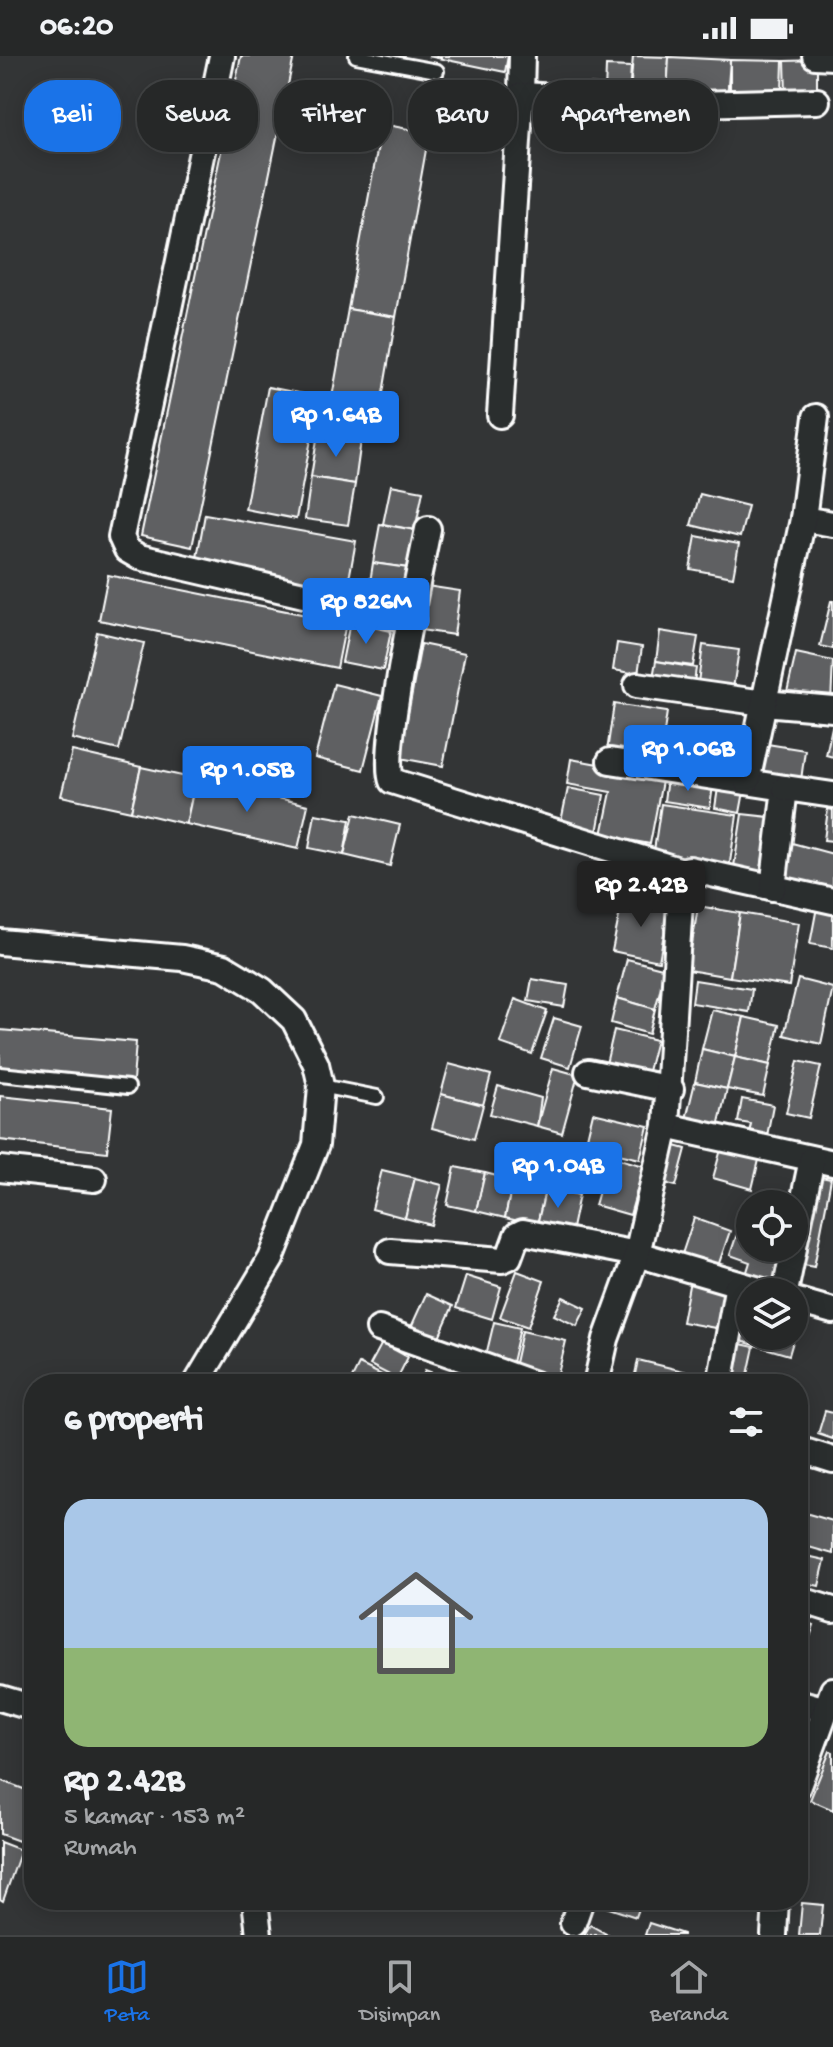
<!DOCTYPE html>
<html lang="id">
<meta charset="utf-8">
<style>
body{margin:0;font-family:"Gochi Hand",sans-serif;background:#323434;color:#f1f3f6;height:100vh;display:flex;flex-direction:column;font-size:30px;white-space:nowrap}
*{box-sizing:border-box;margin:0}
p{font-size:26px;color:#a4a6a8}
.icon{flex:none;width:44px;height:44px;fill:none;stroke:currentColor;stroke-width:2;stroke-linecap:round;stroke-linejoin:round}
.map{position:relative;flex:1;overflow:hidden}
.drawer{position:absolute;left:24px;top:1318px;width:784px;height:536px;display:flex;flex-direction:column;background:#262828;border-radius:32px;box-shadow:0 4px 20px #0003,0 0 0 2px #424445}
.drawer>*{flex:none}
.hud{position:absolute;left:24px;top:24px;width:786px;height:72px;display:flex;gap:16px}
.controls{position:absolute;left:736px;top:1134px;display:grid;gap:16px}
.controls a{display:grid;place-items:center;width:72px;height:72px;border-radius:50%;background:#262828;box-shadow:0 4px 20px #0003,0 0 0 2px #424445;font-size:40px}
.price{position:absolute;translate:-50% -68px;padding:0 18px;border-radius:8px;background:#1a73e8;color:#fff;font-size:26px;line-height:52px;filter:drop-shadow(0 2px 4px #0008)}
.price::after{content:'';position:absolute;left:50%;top:48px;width:24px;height:18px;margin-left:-12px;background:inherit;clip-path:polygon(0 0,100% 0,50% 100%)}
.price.current{background:#222;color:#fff}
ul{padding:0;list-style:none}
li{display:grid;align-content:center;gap:16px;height:424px;padding:0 40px}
li span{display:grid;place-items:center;height:248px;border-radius:24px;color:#555}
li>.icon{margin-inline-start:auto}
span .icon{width:144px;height:144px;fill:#fffc;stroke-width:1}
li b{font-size:34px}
h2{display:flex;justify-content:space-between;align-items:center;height:96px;padding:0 40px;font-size:34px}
.chip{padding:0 28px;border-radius:32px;background:#262828;box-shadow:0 4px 20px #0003,0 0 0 2px #424445;font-size:28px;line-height:72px}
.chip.current{background:#1a73e8;color:#fff}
.status{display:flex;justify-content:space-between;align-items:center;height:56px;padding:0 40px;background:#262828;direction:ltr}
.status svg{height:22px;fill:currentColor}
.tabs{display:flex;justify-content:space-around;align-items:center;height:112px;border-top:2px solid #424445;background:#262828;font-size:22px;color:#a4a6a8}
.tabs a{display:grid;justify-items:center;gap:4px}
.tabs .current{color:#1a73e8}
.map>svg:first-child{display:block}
</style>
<div class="status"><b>06:20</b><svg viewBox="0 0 49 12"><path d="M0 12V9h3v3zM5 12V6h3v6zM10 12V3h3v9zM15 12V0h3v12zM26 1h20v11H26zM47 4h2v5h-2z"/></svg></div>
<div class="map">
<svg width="833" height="1879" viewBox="0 0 833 1879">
<rect width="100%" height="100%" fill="#333536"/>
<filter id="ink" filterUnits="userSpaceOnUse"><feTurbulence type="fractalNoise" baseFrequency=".0125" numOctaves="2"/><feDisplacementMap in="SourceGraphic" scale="16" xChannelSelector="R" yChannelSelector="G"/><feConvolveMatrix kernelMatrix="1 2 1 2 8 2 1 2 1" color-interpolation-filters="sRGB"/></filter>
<g filter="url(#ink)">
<!-- building -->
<g fill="#5f6162" stroke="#fff" stroke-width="2">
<polygon points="241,0 294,0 192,491 141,480"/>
<polygon points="428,0 508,0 505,16"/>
<polygon points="633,0 669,1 667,40 630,38"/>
<polygon points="669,1 730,4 727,43 667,40"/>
<polygon points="730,4 783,5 782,37 730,36"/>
<polygon points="817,4 817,39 786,39 785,5"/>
<polygon points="606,10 631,11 629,38 605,37"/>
<polygon points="475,31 517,53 497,92 455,70"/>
<polygon points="382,68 429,77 396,261 348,253"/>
<polygon points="348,253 396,261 376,378 327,369"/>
<polygon points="268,331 319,341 296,463 245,453"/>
<polygon points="318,377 361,384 355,428 311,421"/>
<polygon points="311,421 355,428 348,469 305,463"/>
<polygon points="391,429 423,435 415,474 383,468"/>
<polygon points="700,438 748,450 740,481 691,469"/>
<polygon points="205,458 356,485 347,534 196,507"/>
<polygon points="380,468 415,474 408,512 373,507"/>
<polygon points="696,480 739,488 733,521 690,513"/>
<polygon points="373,507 408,512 401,557 366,552"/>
<polygon points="108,519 346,567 337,612 99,564"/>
<polygon points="420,529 460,535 454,579 414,573"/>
<polygon points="831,545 833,545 833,593 820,590"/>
<polygon points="350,566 391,575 383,614 342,606"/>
<polygon points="660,575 698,581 693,610 656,605"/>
<polygon points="97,576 144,587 119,694 72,683"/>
<polygon points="617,587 642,591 638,618 613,614"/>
<polygon points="421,588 465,597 443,710 400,702"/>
<polygon points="703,589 739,594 732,639 697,634"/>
<polygon points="796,597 833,605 831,646 787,636"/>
<polygon points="656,605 696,612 693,634 652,627"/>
<polygon points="334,628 382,640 363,714 315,702"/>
<polygon points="614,648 667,656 659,709 606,702"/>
<polygon points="832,671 833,672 833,701 826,699"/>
<polygon points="693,675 745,683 739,721 687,714"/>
<polygon points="761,687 805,694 800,732 755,726"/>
<polygon points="72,695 141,711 131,755 61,740"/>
<polygon points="571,703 663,720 650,788 602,779 611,736 567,728"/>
<polygon points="141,711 196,723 186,768 131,755"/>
<polygon points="667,722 713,729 710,752 664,745"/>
<polygon points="196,723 308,749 298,793 186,768"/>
<polygon points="719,725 745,730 740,757 715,752"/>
<polygon points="568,732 604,739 596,782 559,775"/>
<polygon points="661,748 737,759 729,813 653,801"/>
<polygon points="828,753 833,754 833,785 824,784"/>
<polygon points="315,758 350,764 344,799 309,792"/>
<polygon points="354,758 400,769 390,810 344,799"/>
<polygon points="742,758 769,761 760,821 733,817"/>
<polygon points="792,787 833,798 833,838 782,825"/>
<polygon points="609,810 669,823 664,843 604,829"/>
<polygon points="623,841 669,850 659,905 612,895"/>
<polygon points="698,850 740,857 730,921 688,914"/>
<polygon points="817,851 833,854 833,892 810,888"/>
<polygon points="740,857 799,867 789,930 730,921"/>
<polygon points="627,903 666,913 655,953 617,942"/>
<polygon points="532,923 568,929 564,951 528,945"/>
<polygon points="798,923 833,932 821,988 784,979"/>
<polygon points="695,924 752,933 749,956 692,947"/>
<polygon points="617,942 655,953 649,978 611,967"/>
<polygon points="515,943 547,955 532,998 500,987"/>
<polygon points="712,954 744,961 735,1001 702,993"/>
<polygon points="744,961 779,969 770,1009 735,1001"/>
<polygon points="554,962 582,970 570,1011 541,1002"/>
<polygon points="0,974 136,986 133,1025 0,1012"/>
<polygon points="614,974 656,984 647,1019 606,1008"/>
<polygon points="702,993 735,1001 727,1033 695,1026"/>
<polygon points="735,1001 770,1009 763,1040 727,1033"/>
<polygon points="798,1005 821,1010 809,1062 786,1057"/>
<polygon points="449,1008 491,1019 483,1049 441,1038"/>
<polygon points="553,1012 578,1019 562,1077 537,1070"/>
<polygon points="695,1026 727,1033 718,1071 686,1063"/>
<polygon points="498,1030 541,1042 537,1070 490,1058"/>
<polygon points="441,1038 483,1049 474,1083 432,1072"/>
<polygon points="0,1040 112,1052 107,1096 0,1084"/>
<polygon points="742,1043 773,1049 766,1085 748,1081 751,1068 738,1066"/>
<polygon points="593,1057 648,1070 640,1103 585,1090"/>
<polygon points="555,1086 604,1100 595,1135 545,1121"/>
<polygon points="723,1086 742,1099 759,1104 752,1133 713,1122"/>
<polygon points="664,1087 686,1093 676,1130 655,1125"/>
<polygon points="609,1100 644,1110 630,1159 595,1149"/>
<polygon points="455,1111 485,1117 476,1155 447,1149"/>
<polygon points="382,1114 415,1122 405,1162 372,1153"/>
<polygon points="485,1117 513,1124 505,1162 476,1155"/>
<polygon points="811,1119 831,1123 814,1211 794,1207"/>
<polygon points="415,1122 442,1129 431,1169 405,1162"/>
<polygon points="513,1124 546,1131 537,1169 505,1162"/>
<polygon points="546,1131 579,1139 571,1177 537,1169"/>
<polygon points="694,1162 730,1175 716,1216 680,1204"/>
<polygon points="739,1172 750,1175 750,1192 784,1192 770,1236 743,1228 750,1206 730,1199"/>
<polygon points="517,1215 544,1225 528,1271 500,1261"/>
<polygon points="691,1219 730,1226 721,1273 682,1266"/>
<polygon points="466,1220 501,1231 492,1263 456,1252"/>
<polygon points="426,1238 453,1250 434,1292 407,1280"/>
<polygon points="563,1241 586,1252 577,1270 554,1259"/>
<polygon points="748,1258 750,1280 794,1280 794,1271 797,1272 789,1299 741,1285"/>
<polygon points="494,1266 520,1272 510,1315 484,1308"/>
<polygon points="522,1275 566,1285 556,1326 513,1316"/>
<polygon points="732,1286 754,1291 746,1328 722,1328"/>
<polygon points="382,1287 408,1301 397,1323 370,1309"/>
<polygon points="638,1304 704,1320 703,1328 633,1328"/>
<polygon points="359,1308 388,1322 385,1328 349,1328"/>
<polygon points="425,1314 458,1327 458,1328 420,1328"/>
<polygon points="825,1355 833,1357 833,1383 818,1378"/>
<polygon points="798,1455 833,1465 833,1498 798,1488"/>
<polygon points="798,1498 825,1504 819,1530 798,1525"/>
<polygon points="798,1564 814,1569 804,1599 798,1597"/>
<polygon points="830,1695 833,1696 833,1754 810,1744"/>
<polygon points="0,1724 34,1737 34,1769 27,1788 0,1778"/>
<polygon points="0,1786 21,1794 3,1845 0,1843"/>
<polygon points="601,1844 642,1844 636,1861 600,1849"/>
<polygon points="802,1847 823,1849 820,1879 799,1879"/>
<polygon points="649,1867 683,1878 683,1879 645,1879"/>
<polygon points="590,1869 608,1879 584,1879"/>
</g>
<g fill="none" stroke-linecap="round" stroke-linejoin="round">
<!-- lane casing -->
<g stroke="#fff" stroke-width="18">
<g id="lane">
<polyline points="356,0 437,15"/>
<polyline points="0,1018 128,1031"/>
<polyline points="321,1030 377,1041"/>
</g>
</g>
<!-- street casing -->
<g stroke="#fff" stroke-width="30">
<g id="street">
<polyline points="222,0 121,481 127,494 139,501 412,564"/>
<polyline points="815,0 833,1"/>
<polyline points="521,39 522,0"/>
<polyline points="500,359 521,39 693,48 817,45"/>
<polyline points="803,463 833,468"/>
<path d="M428,473C420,513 380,700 392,725L682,815L689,813L833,845"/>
<polyline points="637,629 764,647 833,653"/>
<polyline points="610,705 785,732 773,832"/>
<polyline points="747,726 803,463 816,361"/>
<polyline points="785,732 833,739"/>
<polyline points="0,886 182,902 224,911 262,934 294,964 316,1008 321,1030 316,1089 271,1203 196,1328"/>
<polyline points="588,1016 671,1033"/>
<polyline points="666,1070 833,1107"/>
<polyline points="0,1113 94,1123"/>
<polyline points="794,1190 812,1103"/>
<polyline points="390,1195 502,1204 509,1201 517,1179 523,1176 637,1198 766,1236"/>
<polyline points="785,1236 794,1192"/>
<polyline points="794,1244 833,1255"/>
<polyline points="379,1273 534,1328"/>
<polyline points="596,1328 606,1283 637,1198 666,1070 682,815"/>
<polyline points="720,1328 738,1228"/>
<polyline points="798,1393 833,1404"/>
<polyline points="798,1543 833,1554"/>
<polyline points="0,1642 34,1652"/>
<polyline points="798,1646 826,1654"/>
<polyline points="798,1730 833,1634"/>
<polyline points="255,1844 259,1879"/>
<polyline points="573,1867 581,1844"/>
<polyline points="774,1879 776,1844"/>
</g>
</g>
<!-- lane -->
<use href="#lane" stroke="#2a2d2e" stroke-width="12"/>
<!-- street -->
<use href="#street" stroke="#2a2d2e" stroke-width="24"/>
</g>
</g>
</svg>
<div class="controls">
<a><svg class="icon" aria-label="locate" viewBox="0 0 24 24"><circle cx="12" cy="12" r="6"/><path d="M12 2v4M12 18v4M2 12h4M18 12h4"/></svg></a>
<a><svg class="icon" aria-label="layers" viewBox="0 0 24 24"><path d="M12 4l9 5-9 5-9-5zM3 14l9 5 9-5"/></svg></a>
</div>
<b class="price" style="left:336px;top:403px">Rp 1.64B</b>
<b class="price" style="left:366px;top:590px">Rp 826M</b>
<b class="price" style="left:688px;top:737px">Rp 1.06B</b>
<b class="price" style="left:247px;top:758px">Rp 1.05B</b>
<b class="price current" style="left:641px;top:873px">Rp 2.42B</b>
<b class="price" style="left:558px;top:1154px">Rp 1.04B</b>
<div class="hud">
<a class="chip current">Beli</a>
<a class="chip">Sewa</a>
<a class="chip">Filter</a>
<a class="chip">Baru</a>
<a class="chip">Apartemen</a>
</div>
<section class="drawer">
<h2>6 properti<svg class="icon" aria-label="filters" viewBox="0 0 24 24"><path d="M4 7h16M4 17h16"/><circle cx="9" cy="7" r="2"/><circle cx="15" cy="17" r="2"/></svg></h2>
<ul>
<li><span style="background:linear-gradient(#a9c7e8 60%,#8fb573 0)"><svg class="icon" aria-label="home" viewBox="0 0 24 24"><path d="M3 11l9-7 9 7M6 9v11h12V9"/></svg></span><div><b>Rp 2.42B</b><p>5 kamar · 153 m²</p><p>Rumah</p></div></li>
</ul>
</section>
</div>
<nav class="tabs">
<a class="current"><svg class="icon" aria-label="map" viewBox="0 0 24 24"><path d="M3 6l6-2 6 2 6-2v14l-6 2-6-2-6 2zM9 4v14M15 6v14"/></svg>Peta</a>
<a><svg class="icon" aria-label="saved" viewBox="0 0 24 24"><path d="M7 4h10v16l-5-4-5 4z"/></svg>Disimpan</a>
<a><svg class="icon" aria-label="home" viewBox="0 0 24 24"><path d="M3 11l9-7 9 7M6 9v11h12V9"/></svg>Beranda</a>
</nav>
